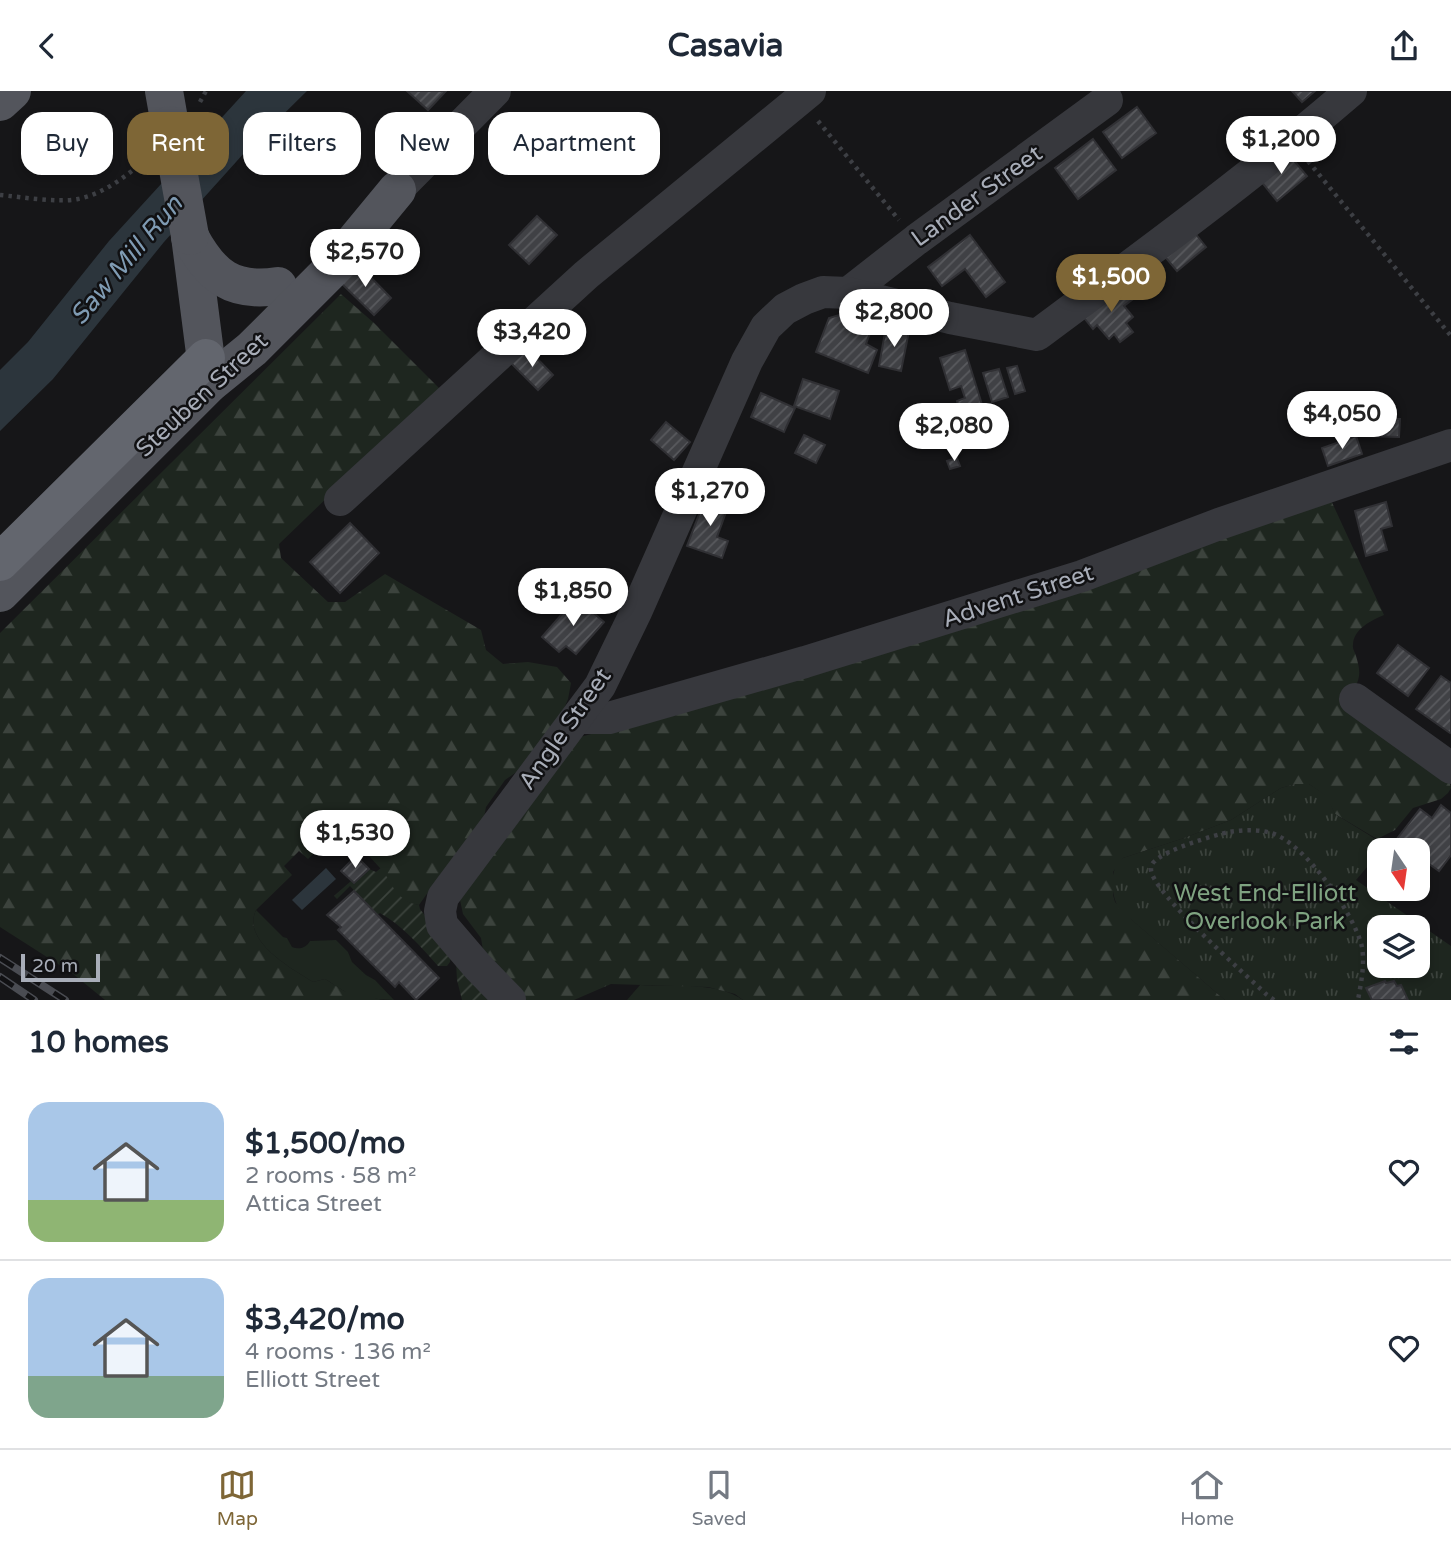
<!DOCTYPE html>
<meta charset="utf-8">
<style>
body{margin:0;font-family:"Varela Round",sans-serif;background:#f6f6f7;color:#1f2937;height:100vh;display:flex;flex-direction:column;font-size:26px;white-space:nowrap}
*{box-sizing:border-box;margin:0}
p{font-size:23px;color:#747a83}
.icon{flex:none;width:38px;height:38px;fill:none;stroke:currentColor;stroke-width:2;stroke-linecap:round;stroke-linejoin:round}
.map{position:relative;height:909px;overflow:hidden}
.panel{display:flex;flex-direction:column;background:#fff;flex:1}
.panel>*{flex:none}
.top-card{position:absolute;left:21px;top:21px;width:700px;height:63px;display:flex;gap:14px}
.needle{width:46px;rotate:167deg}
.buttons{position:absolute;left:1367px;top:747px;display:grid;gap:14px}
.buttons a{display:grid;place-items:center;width:63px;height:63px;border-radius:14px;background:#fff;box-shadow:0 4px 10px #0003;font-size:35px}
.scale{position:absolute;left:21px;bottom:18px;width:79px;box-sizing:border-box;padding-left:7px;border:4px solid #a8adb8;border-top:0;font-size:19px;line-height:24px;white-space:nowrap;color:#a8adb8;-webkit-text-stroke:5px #111113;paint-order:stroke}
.price{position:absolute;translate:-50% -60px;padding:0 16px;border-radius:24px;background:#fff;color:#222;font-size:23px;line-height:46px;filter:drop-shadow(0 2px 4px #0008)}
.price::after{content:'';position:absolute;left:50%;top:42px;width:21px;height:16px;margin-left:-10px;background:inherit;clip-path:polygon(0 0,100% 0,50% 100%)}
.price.current{background:#7e6636;color:#fff}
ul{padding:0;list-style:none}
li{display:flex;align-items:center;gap:21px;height:175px;padding:0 28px}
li+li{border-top:2px solid #e0e1e3}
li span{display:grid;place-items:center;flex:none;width:196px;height:140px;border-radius:21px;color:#555}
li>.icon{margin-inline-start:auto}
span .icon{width:84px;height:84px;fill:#fffc;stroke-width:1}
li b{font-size:30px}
h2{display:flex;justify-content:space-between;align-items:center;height:84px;padding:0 28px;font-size:30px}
.chip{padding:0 24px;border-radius:21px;background:#fff;box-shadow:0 4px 10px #0003;font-size:24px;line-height:63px}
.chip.current{background:#7e6636;color:#fff}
header{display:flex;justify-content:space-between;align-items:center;height:91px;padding:0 28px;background:#fff;font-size:32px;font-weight:800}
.tabs{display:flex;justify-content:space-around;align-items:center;height:98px;border-top:2px solid #e0e1e3;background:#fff;font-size:19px;color:#747a83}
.tabs a{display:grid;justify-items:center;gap:4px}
.tabs .current{color:#7e6636}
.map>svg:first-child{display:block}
</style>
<header><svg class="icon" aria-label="back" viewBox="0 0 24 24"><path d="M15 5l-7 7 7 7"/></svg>Casavia<svg class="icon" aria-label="share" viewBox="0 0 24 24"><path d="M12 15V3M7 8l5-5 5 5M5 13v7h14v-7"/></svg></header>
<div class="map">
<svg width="1451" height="909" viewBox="0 0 1451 909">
<defs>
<pattern id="forest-firs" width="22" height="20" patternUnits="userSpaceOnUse" patternTransform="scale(1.75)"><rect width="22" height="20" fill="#1e261f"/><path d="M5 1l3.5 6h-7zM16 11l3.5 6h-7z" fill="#3c433d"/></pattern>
<pattern id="park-tufts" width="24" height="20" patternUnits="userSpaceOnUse" patternTransform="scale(1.75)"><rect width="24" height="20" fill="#1e261f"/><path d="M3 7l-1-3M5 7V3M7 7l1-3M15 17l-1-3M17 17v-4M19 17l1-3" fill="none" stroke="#3c433d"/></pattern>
<pattern id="garden-furrows" width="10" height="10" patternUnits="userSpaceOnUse" patternTransform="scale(1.75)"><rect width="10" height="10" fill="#1e261f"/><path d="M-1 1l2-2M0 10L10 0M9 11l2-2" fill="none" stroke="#3c433d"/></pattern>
<pattern id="building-hatch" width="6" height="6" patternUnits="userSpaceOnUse" patternTransform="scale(1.75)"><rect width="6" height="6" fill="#404145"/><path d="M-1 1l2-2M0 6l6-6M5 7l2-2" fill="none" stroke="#595a5e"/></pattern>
</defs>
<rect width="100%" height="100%" fill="#161618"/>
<!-- grass -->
<g fill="#1e261f">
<path d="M256,819L283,846L287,847L292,856C299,859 306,857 310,850L336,849L348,861L352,871L366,884L375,889L394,909C380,909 359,906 346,901C339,898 332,892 325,888L313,891C292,878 241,850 256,819Z"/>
<path d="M640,894C672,896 717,890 743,909H627Z"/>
</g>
<!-- forest -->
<g fill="url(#forest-firs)">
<path d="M341,203L374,232L440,298L279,453L281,467L328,511H345L385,483L481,539L486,559L503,573L528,571L557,576L571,592L568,608L558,632L528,673L505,689L486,716L482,737L431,797L419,814C393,810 394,793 380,777C368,763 354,750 341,736L308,768L299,760L284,775L292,784L256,819C241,850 292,878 313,891L325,888L344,900L383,909H105L72,882L0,836V542Z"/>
<path d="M1329,405L1384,524C1372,529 1353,538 1353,554C1352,558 1355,561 1356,565C1360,579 1361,584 1355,597L1449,689L1451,697L1448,702L1441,708L1413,717L1395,739L1377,748L1335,723L1326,705L1309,693H1295L1281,697L1231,729L1184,747L1123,767L1113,781V804L1115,811L1132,829L1225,909H743L735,903L708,896L611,893L574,909H520L483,859L481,847L463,823L460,809L570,649L888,559Z"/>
</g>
<!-- park -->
<path fill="url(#park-tufts)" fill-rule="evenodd" d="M1295,693H1309L1327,705L1335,723L1385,754L1379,760V762L1356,789L1451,855V909H1225L1119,818C1111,804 1108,778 1123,767L1184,747L1231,729L1281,697ZM1379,836H1418V875H1379Z"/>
<!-- garden -->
<g fill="url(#garden-furrows)">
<path d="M381,777C393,793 396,810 419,814L420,818L452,860L450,871L447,875H438C421,856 403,835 380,822L377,824L350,795L337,808L334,805L351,790L354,792L369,778L376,781Z"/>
<polygon points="456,870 501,909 462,909 457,889"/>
</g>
<!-- water -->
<g fill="#2c353c">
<polygon points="246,0 307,0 245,61 164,151 53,288 0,340 0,279 28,251 109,150"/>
<polygon points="326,777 336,788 302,819 292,809"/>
</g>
<!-- building -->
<g fill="url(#building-hatch)" stroke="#303034" stroke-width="2">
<polygon points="407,0 446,0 428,19"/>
<polygon points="1292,0 1315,0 1302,11"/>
<polygon points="1137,16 1156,42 1122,67 1103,41"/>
<polygon points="1093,48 1116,79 1078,108 1055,77"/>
<polygon points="1286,60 1307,85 1277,110 1256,84"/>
<polygon points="537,125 557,144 529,173 509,154"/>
<polygon points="1191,137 1206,156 1177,180 1161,161"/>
<polygon points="970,144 1005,191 986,206 965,178 942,195 928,176"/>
<polygon points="357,172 391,207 374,224 339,190"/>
<polygon points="1120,192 1133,208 1124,215 1133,226 1126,232 1133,241 1120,251 1114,243 1109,248 1097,234 1093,238 1081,223"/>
<polygon points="846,222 873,234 866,253 877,259 868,282 816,261 829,227"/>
<polygon points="886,236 909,240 901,280 879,275"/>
<polygon points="527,257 553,284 538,299 511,272"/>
<polygon points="965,259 984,320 962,327 957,310 965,307 961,295 950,299 940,267"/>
<polygon points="1017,275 1025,300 1015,303 1007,277"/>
<polygon points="999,278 1008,306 992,311 983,282"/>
<polygon points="803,288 839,300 830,328 794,315"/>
<polygon points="761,302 795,317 784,341 751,326"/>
<polygon points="1364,327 1400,328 1399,346 1363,345"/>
<polygon points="666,331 690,351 674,369 651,349"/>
<polygon points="987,336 992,353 983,356 978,339"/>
<polygon points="804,344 825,354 816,372 795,362"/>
<polygon points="1356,345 1362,363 1328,375 1322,357"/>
<polygon points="957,367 960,375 950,378 947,370"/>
<polygon points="706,405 729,413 717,446 728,450 722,467 687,455"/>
<polygon points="1386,411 1392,435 1381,438 1387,459 1366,465 1355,420"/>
<polygon points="350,432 379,462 340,502 310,471"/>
<polygon points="576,507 604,531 576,563 566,555 559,561 542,546"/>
<polygon points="1398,554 1429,577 1408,605 1377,582"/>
<polygon points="1441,585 1451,592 1451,641 1450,642 1416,618"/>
<polygon points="1441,714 1451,722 1451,764 1439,780 1418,765 1418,760 1410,760 1396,749 1420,718 1432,727"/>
<polygon points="356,765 369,778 354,792 341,780"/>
<polygon points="354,800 439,887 416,909 399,891 395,896 338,839 341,836 327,824"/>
<polygon points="1385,890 1386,892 1394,890 1397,895 1401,894 1408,909 1372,909 1366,897"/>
</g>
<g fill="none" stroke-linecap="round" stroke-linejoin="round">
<!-- path -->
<g stroke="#3d3f44" stroke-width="4.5" stroke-dasharray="3.5 5" stroke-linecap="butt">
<polyline points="200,11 206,0"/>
<polyline points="818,30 899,129"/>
<polyline points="1308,70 1451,245"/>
<path d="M0,104C22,106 57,112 78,108C103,103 127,85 146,68"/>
<path d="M1274,909L1266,903C1245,883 1153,802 1151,779C1151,775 1152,772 1155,770C1165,759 1214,744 1229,741C1243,739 1258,738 1271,742C1304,751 1355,824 1362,856C1365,874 1361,892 1358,909"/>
</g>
<!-- minor -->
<g stroke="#37383d" stroke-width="32">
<polyline points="397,99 495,0"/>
<polyline points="848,202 916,149 1107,9"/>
<polyline points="340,409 586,184 810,0"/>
<polyline points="1355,608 1451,677"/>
<polyline points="577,627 609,627 805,571 1082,485 1219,433 1451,354"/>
<path d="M510,909L478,876L442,834L440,820L443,806L600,595L636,521L747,270L766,236L785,218L804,208L823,201L848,202L950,227L1037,244C1143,165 1250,87 1351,0"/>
</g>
<!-- major -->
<g stroke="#53555c" stroke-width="38">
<polyline points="164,0 170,34"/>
<polyline points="0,11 12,0"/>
<polyline points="190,145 209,293"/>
<path d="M190,146C211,185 232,202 278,195"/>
<polyline points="0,502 209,293 252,258 331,179 397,99"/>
</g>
<!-- highway -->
<polyline stroke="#63666e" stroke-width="38" points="0,471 206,267"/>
<!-- rail casing -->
<g stroke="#4a4c52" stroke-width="8">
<g id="rail">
<polyline points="0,867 65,909"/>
<polyline points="0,886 34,909"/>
</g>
</g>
<!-- rail -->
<use href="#rail" stroke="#111113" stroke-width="5" stroke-dasharray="16" stroke-linecap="butt"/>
<!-- major-bridge -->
<polyline stroke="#53555c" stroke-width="38" points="170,34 190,145"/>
</g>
<g text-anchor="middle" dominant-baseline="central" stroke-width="5" stroke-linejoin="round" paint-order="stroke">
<!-- street labels -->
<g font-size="24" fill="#a8adb8" stroke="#111113">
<text transform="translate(977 105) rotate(-36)">Lander Street</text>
<text transform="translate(202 304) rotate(-43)">Steuben Street</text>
<text transform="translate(1018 505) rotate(-18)">Advent Street</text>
<text transform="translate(565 638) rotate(-55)">Angle Street</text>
</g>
<!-- park labels -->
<g font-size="24" fill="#7fa381" stroke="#111113">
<text x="1265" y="802">West End-Elliott<tspan x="1265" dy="28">Overlook Park</tspan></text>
</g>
<!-- water labels -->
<g font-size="26" font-style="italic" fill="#7f9bb3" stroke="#111113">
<text transform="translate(126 169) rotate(-50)">Saw Mill Run</text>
</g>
</g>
</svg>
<div class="buttons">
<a><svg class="needle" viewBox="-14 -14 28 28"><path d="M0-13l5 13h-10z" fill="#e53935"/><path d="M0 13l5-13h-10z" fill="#747a83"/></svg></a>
<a><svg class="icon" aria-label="layers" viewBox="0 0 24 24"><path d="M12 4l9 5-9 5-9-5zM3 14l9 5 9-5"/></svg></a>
</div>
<div class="scale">20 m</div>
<b class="price" style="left:1281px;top:85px">$1,200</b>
<b class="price" style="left:365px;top:198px">$2,570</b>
<b class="price current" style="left:1111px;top:223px">$1,500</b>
<b class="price" style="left:894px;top:258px">$2,800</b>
<b class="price" style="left:532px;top:278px">$3,420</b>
<b class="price" style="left:1342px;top:360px">$4,050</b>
<b class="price" style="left:954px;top:372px">$2,080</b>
<b class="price" style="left:710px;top:437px">$1,270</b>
<b class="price" style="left:573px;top:537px">$1,850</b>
<b class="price" style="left:355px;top:779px">$1,530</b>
<div class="top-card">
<a class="chip">Buy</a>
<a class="chip current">Rent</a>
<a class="chip">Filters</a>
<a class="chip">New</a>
<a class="chip">Apartment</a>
</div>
</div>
<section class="panel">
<h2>10 homes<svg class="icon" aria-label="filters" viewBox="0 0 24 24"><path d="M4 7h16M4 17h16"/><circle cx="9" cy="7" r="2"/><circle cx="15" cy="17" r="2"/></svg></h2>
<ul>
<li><span style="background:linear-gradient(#a9c7e8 70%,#8fb573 0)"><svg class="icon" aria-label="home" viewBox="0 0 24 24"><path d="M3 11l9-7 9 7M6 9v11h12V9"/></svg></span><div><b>$1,500/mo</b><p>2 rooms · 58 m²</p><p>Attica Street</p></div><svg class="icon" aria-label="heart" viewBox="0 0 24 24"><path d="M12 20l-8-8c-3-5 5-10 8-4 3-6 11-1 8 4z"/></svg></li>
<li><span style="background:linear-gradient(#a9c7e8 70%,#7fa58c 0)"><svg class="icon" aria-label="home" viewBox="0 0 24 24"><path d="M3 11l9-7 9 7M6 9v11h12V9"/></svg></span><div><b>$3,420/mo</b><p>4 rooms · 136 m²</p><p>Elliott Street</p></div><svg class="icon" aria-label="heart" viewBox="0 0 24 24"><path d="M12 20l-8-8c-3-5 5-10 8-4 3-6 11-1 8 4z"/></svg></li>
</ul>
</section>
<nav class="tabs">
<a class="current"><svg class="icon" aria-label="map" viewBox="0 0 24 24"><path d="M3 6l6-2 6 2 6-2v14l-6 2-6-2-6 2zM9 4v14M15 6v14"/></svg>Map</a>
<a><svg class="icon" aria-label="saved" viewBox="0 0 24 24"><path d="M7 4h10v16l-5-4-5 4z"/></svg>Saved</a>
<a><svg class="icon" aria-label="home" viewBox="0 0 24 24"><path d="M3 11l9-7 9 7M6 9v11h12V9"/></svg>Home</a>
</nav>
